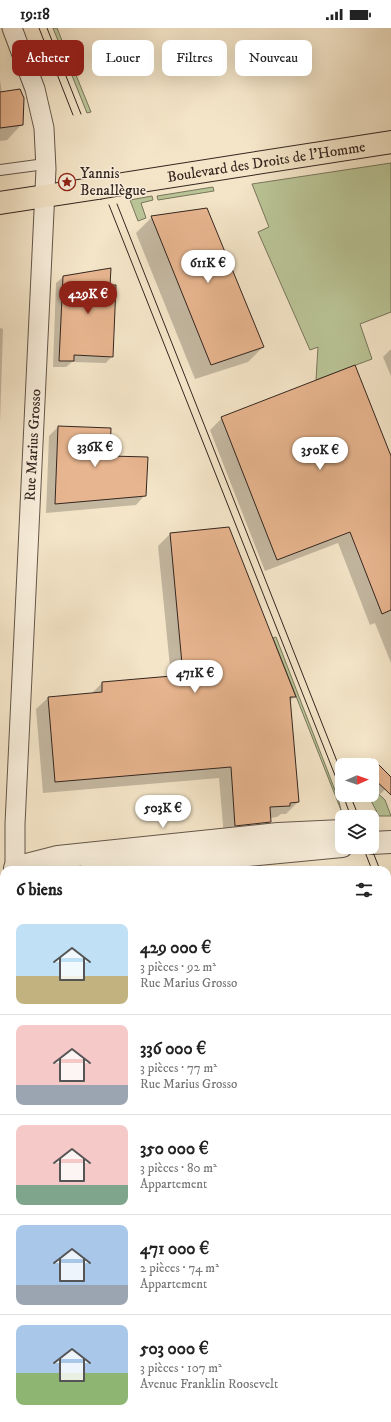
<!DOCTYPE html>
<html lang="fr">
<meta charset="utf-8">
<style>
body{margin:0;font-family:"IM FELL DW Pica",serif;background:#f2f2f2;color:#222;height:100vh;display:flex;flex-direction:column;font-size:15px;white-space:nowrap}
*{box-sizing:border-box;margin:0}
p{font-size:13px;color:#767676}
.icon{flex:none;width:22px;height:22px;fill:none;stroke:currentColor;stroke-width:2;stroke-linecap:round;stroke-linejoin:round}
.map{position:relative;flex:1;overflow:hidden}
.details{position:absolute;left:0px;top:838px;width:391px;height:556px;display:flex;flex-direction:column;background:#fff;border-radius:12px 12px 0 0;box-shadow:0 4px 16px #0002}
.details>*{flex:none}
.top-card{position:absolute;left:12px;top:12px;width:367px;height:36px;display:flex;gap:8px}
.needle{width:26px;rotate:88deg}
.fabs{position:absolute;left:335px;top:730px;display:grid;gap:8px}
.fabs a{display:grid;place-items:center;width:44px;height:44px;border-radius:8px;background:#fff;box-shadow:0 4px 16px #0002;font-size:20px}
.price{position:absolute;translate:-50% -34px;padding:0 9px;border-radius:14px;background:#fff;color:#222;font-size:13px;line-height:26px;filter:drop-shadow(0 1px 2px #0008)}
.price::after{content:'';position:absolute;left:50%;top:24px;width:12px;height:9px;margin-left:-6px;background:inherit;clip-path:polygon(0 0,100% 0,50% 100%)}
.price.active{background:#8f2418;color:#fff}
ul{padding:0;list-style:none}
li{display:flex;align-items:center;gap:12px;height:100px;padding:0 16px}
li+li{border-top:1px solid #e0e0e0}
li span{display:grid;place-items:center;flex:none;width:112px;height:80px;border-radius:8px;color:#555}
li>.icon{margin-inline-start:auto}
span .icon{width:48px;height:48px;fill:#fffc;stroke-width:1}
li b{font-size:17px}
h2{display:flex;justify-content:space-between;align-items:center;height:48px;padding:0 16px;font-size:17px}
.tag{padding:0 14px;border-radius:8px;background:#fff;box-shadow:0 4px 16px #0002;font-size:14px;line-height:36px}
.tag.active{background:#8f2418;color:#fff}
.status{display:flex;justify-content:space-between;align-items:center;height:28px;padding:0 20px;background:#fff;direction:ltr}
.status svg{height:11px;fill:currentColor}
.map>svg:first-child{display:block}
</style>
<div class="status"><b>19:18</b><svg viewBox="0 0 49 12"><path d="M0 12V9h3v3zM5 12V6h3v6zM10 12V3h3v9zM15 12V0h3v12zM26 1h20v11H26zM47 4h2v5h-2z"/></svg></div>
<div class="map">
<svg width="391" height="1394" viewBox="0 0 391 1394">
<rect width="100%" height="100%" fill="#f4e5c8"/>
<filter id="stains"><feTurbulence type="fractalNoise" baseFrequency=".005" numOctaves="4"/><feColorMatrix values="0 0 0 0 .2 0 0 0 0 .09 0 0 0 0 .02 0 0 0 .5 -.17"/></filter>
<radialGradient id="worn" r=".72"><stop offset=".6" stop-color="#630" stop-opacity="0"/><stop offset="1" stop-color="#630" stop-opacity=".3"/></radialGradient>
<!-- green -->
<g fill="#bac597" stroke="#77765c">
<polygon points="53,0 57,0 91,84 87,85"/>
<polygon points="391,135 391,284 360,296 372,331 316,352 318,319 310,322 258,204 269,199 252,156"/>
<polygon points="213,159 214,163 158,172 157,168"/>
<polygon points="152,168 153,172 141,175 146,190 138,193 130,172"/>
<polygon points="276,609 338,770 341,782 273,610"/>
<polygon points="372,760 385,772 391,788 379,788 368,767 372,767"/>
</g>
<!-- shadow -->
<g fill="#0003">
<polygon points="0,52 2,65 22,96 7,112 0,113"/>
<polygon points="206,181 263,319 248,334 195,351 136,205 152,189"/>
<polygon points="63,249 109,258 112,328 106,335 72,334 66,339 53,339 56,255"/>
<polygon points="0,300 3,301 0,395"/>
<polygon points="390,322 391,322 391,348 383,329"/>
<polygon points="222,390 391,431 391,635 375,595 370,597 338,515 265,543 210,402"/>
<polygon points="58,399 108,429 145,467 136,477 46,485 49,408"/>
<polygon points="170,506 295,668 289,674 298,774 286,786 281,786 277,789 270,790 270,794 259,806 224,809 219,750 43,765 36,681 48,670 91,666 102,655 171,649 158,518"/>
<polygon points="374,733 391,750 391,756 378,768 372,762 372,737 370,737"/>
<rect x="387" y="1015" width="4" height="53"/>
<polygon points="391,1205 391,1229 388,1208"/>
<polygon points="391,1381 391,1394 200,1394 219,1390 328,1390 329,1392 339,1390 387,1390 387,1382"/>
</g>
<!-- building -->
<g fill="#e7b58f" stroke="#342620">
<polygon points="20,61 24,70 23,97 0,100 0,64"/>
<polygon points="207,180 264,319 211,337 151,188"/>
<polygon points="111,240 110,257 116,257 113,329 74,327 74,333 59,333 63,248"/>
<polygon points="355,337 391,428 391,582 382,586 350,504 277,532 221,389"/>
<polygon points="58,398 111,400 110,428 148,429 146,468 55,476"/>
<polygon points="229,499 296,669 290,669 299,774 290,775 290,778 270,779 271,794 235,798 231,739 55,754 48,669 102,664 102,654 183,647 170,505"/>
<polygon points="372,730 391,749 391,767 372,749"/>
</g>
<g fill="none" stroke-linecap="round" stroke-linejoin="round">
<!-- service casing -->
<g stroke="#64564a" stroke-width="12">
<g id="service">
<polyline points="0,142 45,136"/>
<polyline points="387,951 391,960"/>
<polyline points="0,1116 4,1115"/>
<polyline points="387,1163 389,1162 391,1160"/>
<polyline points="387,1334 391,1329"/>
<polyline points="0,1354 4,1347"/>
<polyline points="99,1390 100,1394"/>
<polyline points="60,1394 83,1390"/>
</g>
</g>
<!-- minor casing -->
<g stroke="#64564a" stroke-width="21">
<g id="minor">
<polyline points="12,0 35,61 44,100 46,141 15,796 15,842"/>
<polyline points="0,1233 4,1233"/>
<polyline points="17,1390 18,1394"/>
</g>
</g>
<!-- tertiary casing -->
<g stroke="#64564a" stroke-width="24">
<g id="tertiary">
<polyline points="372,815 391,814"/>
<polyline points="15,840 58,829 278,806 342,803"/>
<polyline points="91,842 342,818"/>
</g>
</g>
<!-- primary casing -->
<g stroke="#342620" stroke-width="24">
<g id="primary">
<path id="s1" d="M116,157L391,114"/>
<polyline points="0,175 98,160"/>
</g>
</g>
<!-- service -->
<use href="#service" stroke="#f8eedb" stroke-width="10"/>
<!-- minor -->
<use href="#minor" stroke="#f8eedb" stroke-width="19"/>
<!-- tertiary -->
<use href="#tertiary" stroke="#f8eedb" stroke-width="22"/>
<!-- primary -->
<use href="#primary" stroke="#f4e5c8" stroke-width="22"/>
<!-- tram -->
<g stroke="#342620" stroke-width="1">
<polyline points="39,0 73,87"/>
<polyline points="47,0 81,86"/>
<polyline points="117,176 342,746"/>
<polyline points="109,177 342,765"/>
<polyline points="343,767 351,789"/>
<polyline points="350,767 359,789"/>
<polyline points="363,819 372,842"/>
<polyline points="371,819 380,842"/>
<polyline points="387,861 391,872"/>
<polyline points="387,882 391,893"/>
</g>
<!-- primary-bridge casing -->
<g stroke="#342620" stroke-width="24" stroke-linecap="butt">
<polyline id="primary-bridge" points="98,160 116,157"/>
</g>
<!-- primary-bridge -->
<use href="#primary-bridge" stroke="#f4e5c8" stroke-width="22"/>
</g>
<!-- icons -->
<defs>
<g id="sight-ring" transform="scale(0.9)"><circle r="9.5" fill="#f8eedb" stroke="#8f2418" stroke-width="1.5"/><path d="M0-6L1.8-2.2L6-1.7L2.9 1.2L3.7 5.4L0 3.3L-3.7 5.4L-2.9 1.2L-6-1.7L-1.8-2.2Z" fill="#8f2418"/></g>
</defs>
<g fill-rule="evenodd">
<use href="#sight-ring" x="67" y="154"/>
</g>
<g text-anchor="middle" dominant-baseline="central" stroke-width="3" stroke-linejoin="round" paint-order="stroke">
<!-- street labels -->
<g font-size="15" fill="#342620" stroke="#f8eedb">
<text stroke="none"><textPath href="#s1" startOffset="152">Boulevard des Droits de l'Homme</textPath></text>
<text transform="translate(33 417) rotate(-87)">Rue Marius Grosso</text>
</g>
<!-- poi labels -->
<g font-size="15" fill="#342620" stroke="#f8eedb" text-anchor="start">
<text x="80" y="145">Yannis<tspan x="80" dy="17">Benallègue</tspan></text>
</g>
</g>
<rect width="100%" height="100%" filter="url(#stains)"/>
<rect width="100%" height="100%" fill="url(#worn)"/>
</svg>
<div class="fabs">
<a><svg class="needle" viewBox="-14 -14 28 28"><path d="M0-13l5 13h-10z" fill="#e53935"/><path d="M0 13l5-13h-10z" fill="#767676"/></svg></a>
<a><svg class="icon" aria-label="layers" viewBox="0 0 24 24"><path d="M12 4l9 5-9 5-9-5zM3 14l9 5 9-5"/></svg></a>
</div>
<b class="price" style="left:208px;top:256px">611K €</b>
<b class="price active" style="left:88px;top:287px">429K €</b>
<b class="price" style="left:95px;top:440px">336K €</b>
<b class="price" style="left:320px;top:443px">350K €</b>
<b class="price" style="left:195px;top:666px">471K €</b>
<b class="price" style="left:163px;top:801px">503K €</b>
<div class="top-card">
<a class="tag active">Acheter</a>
<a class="tag">Louer</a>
<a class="tag">Filtres</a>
<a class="tag">Nouveau</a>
</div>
<section class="details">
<h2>6 biens<svg class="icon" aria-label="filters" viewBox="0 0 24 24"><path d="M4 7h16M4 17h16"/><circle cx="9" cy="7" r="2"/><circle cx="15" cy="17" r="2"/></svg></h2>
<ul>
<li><span style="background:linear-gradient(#bfe0f5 65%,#c2b280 0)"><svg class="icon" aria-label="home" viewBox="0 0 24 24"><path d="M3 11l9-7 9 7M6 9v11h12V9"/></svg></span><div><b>429 000 €</b><p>3 pièces · 92 m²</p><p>Rue Marius Grosso</p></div></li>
<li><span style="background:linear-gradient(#f6c9c9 75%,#9aa5b1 0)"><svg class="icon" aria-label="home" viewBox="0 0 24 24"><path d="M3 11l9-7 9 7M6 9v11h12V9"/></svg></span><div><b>336 000 €</b><p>3 pièces · 77 m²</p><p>Rue Marius Grosso</p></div></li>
<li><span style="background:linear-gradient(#f6c9c9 75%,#7fa58c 0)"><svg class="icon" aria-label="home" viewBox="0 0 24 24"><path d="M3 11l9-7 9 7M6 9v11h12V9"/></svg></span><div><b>350 000 €</b><p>3 pièces · 80 m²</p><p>Appartement</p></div></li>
<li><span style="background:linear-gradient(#a9c7e8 75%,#9aa5b1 0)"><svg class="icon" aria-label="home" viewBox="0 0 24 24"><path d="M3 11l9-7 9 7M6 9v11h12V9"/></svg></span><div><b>471 000 €</b><p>2 pièces · 74 m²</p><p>Appartement</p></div></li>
<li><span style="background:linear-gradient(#a9c7e8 60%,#8fb573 0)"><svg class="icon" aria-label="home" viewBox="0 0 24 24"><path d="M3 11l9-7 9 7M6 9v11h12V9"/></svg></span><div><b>503 000 €</b><p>3 pièces · 107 m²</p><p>Avenue Franklin Roosevelt</p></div></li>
</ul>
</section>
</div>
